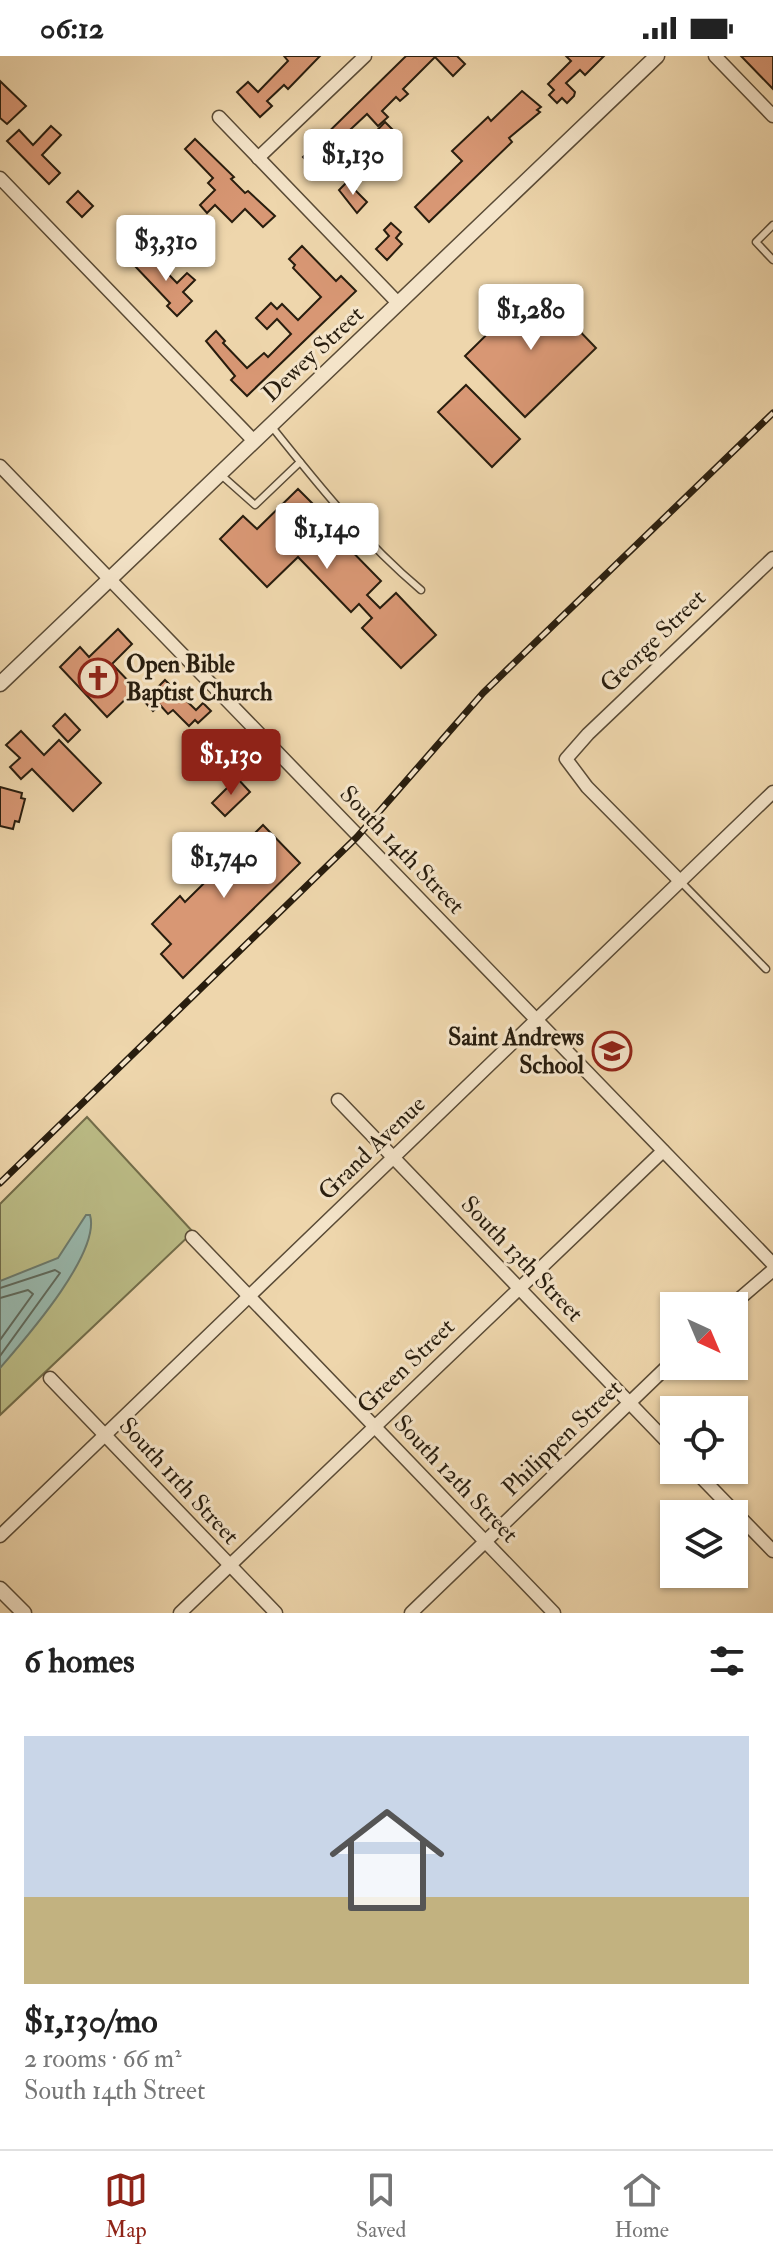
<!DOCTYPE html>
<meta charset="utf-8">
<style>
body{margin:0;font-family:"IM FELL Double Pica",serif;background:#f2f2f2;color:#222;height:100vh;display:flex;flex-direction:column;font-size:30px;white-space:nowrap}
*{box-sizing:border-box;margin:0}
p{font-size:26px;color:#767676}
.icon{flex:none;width:44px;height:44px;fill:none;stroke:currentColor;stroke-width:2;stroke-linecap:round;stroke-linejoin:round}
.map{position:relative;height:1557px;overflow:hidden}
.details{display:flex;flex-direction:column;background:#fff;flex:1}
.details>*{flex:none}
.needle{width:52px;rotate:136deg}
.controls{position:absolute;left:660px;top:1236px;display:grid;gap:16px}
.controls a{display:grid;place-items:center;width:88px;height:88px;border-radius:0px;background:#fff;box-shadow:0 2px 6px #0004;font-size:40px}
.price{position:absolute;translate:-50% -68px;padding:0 18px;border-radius:8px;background:#fff;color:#222;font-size:26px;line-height:52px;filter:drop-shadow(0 2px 4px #0008)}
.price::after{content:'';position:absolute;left:50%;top:48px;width:24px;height:18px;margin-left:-12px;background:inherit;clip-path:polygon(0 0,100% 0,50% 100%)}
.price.active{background:#8f2418;color:#fff}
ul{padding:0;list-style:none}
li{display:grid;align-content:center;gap:16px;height:424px;padding:0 24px}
li span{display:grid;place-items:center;height:248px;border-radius:0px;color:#555}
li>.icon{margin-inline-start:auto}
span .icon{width:144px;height:144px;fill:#fffc;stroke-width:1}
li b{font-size:34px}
h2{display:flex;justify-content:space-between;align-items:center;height:96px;padding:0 24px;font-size:34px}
.status{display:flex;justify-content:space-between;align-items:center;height:56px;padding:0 40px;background:#fff;direction:ltr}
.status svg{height:22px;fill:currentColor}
.tabs{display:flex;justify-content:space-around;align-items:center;height:112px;border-top:2px solid #e0e0e0;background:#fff;font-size:22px;color:#767676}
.tabs a{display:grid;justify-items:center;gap:4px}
.tabs .active{color:#8f2418}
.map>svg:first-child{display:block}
</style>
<div class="status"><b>06:12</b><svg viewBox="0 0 49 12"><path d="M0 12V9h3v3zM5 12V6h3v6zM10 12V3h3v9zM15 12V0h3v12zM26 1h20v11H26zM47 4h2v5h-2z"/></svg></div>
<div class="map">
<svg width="773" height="1557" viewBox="0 0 773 1557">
<rect width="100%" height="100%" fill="#eed6ac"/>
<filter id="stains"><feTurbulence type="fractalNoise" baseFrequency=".0025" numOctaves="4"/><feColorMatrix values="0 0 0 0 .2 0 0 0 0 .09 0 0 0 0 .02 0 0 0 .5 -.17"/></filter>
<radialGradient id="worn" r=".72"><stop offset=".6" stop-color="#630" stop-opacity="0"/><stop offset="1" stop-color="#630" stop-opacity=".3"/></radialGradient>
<!-- green -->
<polygon fill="#bcbd87" stroke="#726d4a" stroke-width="2" points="87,1061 193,1176 0,1359 0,1148"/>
<!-- water -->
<path fill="#99b9ae" stroke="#6c7b6e" stroke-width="2" d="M86,1159H90C101,1197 25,1283 0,1312V1225L58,1202Z"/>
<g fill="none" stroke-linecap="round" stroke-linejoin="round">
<!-- shore -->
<g stroke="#606b5e" stroke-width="2">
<polyline points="0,1232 55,1214 60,1217 0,1300"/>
<polyline points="0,1242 28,1234 33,1238 0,1284"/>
</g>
</g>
<!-- building -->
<g fill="#d89774" stroke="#281d0e" stroke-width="2">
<polygon points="284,0 320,0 288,33 284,29 267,45 272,50 260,61 237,36 248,26 258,36 288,5"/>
<polygon points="406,0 457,0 465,8 453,20 435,1 403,33 408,38 400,45 396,41 382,55 388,61 378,70 367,58 321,101 325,106 316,115 303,101"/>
<polygon points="566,0 604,0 585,19 580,14 566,27 575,36 574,40 567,47 562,42 557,47 549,39 554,34 548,28 571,5"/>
<polygon points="741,0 773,0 773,33"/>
<polygon points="0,25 26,50 7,68 0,62"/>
<polygon points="522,35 541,51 537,54 540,56 509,82 512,86 429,166 415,151 462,105 452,95 488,61 491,65"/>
<polygon points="385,66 395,76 372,95 365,87"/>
<polygon points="51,70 61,79 42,99 60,117 49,128 7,85 19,74 33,89"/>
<polygon points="195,83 234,121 231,123 245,137 248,135 275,160 263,171 245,153 232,166 215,149 207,157 200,149 215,134 208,127 213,122 185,93"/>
<polygon points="347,126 367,146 357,157 339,134"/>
<polygon points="78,135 93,150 82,161 67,146"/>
<polygon points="391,167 401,176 396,182 402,188 387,204 376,193 389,180 384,174"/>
<polygon points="302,190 336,225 341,220 356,235 247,340 231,324 235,320 206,285 216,275 225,285 223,287 247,312 264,297 268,301 291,278 277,263 267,273 256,262 271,247 277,253 282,248 298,264 321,241 293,212 295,209 289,203"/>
<polygon points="146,195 177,227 187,217 195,224 183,236 192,245 177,260 167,250 170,247 133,208"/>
<polygon points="536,230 596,292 525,361 465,300"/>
<polygon points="466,329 520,383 492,411 438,356"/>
<polygon points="298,433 336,471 332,475 381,525 367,539 380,552 396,537 436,579 401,612 362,572 372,562 359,548 351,556 298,501 267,531 220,483 243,460 257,473"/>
<polygon points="118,573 132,588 112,608 136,633 107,661 60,611 80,591 89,601"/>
<polygon points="165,624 196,654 203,647 211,655 198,667 195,664 189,670 173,654 168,658 160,649 153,655 144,645"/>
<polygon points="65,658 80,674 68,686 53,670"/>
<polygon points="21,675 44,699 59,684 101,727 73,755 32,713 21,723 10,711 20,702 6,689"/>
<polygon points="237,722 250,736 225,760 212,747"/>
<polygon points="0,731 22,737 21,742 25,743 19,766 15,765 13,773 0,770"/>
<polygon points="263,769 300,807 183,922 161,898 171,888 152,868 180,840 185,846"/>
</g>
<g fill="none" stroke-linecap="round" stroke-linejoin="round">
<!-- service casing -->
<g stroke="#5a4b36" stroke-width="9">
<g id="service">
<polyline points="773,169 756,186 773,204"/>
<path d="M272,371C319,430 364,486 421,534"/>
<polyline points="220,418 255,449 300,406"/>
<polyline points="680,825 766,913"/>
</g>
</g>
<!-- minor casing -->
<g stroke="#5a4b36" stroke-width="15">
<g id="minor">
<polyline points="715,0 773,60"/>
<polyline points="219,61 398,247"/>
<polyline points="258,102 365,0"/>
<polyline points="0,122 253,384"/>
<polyline points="0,410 773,1208"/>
<polyline points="680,825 587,731 566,703 588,678 773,502"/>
<polyline points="338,1044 674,1393"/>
<polyline points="192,1181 554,1557"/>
<polyline points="731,1250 773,1214"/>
<polyline points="50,1322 276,1557"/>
<polyline points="694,1414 773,1495"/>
<polyline points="0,1480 773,736"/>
<polyline points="180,1557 663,1095"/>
<polyline points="411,1557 674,1304"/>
</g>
</g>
<!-- tertiary casing -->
<g stroke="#5a4b36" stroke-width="17">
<g id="tertiary">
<polyline points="0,628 657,0"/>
<polyline points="0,1533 24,1557"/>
</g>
</g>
<!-- service -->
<use href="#service" stroke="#f4e4c9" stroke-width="6"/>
<!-- minor -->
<use href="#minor" stroke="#f4e4c9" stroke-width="12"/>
<!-- tertiary -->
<use href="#tertiary" stroke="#f4e4c9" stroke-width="14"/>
<!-- rail casing -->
<g stroke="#281d0e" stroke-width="7">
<polyline id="rail" points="0,1127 357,781 483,637 773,357"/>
</g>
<!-- rail -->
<use href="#rail" stroke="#f4e4c9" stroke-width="4" stroke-dasharray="12" stroke-linecap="butt"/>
</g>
<!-- icons -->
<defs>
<g id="church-ring" transform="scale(2)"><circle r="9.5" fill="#f4e4c9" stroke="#8f2418" stroke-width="1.5"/><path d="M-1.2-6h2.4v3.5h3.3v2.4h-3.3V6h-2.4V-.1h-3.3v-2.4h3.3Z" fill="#8f2418"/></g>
<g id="school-ring" transform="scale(2)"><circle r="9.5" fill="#f4e4c9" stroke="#8f2418" stroke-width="1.5"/><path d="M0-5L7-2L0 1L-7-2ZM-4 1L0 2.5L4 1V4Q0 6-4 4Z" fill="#8f2418"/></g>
</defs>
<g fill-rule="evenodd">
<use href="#church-ring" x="98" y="622"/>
<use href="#school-ring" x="612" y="995"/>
</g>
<g text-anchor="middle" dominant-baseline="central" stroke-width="6" stroke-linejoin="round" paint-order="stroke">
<!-- street labels -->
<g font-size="24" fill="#281d0e" stroke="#f4e4c9">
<text transform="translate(313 298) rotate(-43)">Dewey Street</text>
<text transform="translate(653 585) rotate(-44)">George Street</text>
<text transform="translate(402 794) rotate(46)">South 14th Street</text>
<text transform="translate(372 1092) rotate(-44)">Grand Avenue</text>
<text transform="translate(522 1203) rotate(46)">South 13th Street</text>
<text transform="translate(406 1310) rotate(-44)">Green Street</text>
<text transform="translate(562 1382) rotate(-44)">Philippen Street</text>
<text transform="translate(456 1423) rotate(46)">South 12th Street</text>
<text transform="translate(179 1425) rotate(47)">South 11th Street</text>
</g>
<!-- poi labels -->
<g font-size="24" font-weight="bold" fill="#281d0e" stroke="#f4e4c9" text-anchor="start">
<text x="126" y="608">Open Bible<tspan x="126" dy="28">Baptist Church</tspan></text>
<text x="584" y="981" text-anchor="end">Saint Andrews<tspan x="584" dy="28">School</tspan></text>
</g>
</g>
<rect width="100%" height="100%" filter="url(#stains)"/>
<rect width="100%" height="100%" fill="url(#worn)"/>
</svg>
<div class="controls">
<a><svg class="needle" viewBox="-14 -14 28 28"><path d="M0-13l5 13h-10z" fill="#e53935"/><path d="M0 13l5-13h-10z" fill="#767676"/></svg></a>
<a><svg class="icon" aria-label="locate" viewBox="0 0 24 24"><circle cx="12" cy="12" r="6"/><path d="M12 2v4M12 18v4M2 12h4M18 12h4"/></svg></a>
<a><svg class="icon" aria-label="layers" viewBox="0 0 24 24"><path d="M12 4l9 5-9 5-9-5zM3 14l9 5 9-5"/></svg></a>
</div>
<b class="price" style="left:353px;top:141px">$1,130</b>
<b class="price" style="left:166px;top:227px">$3,310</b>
<b class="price" style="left:531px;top:296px">$1,280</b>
<b class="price" style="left:327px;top:515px">$1,140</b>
<b class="price active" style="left:231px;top:741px">$1,130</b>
<b class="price" style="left:224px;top:844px">$1,740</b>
</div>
<section class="details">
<h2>6 homes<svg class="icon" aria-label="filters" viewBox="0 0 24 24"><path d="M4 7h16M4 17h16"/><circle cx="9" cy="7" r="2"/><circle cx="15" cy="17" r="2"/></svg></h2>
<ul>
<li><span style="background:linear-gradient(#c9d6e8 65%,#c2b280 0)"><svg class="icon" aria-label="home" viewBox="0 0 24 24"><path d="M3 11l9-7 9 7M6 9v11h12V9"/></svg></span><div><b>$1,130/mo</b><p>2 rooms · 66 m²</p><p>South 14th Street</p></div></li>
</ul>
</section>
<nav class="tabs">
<a class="active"><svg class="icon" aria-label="map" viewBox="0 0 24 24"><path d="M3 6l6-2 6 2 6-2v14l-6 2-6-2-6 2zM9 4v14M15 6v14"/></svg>Map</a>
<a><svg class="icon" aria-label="saved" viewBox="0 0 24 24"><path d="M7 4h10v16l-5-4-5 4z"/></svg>Saved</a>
<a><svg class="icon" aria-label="home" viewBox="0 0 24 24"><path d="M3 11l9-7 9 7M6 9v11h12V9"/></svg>Home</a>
</nav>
